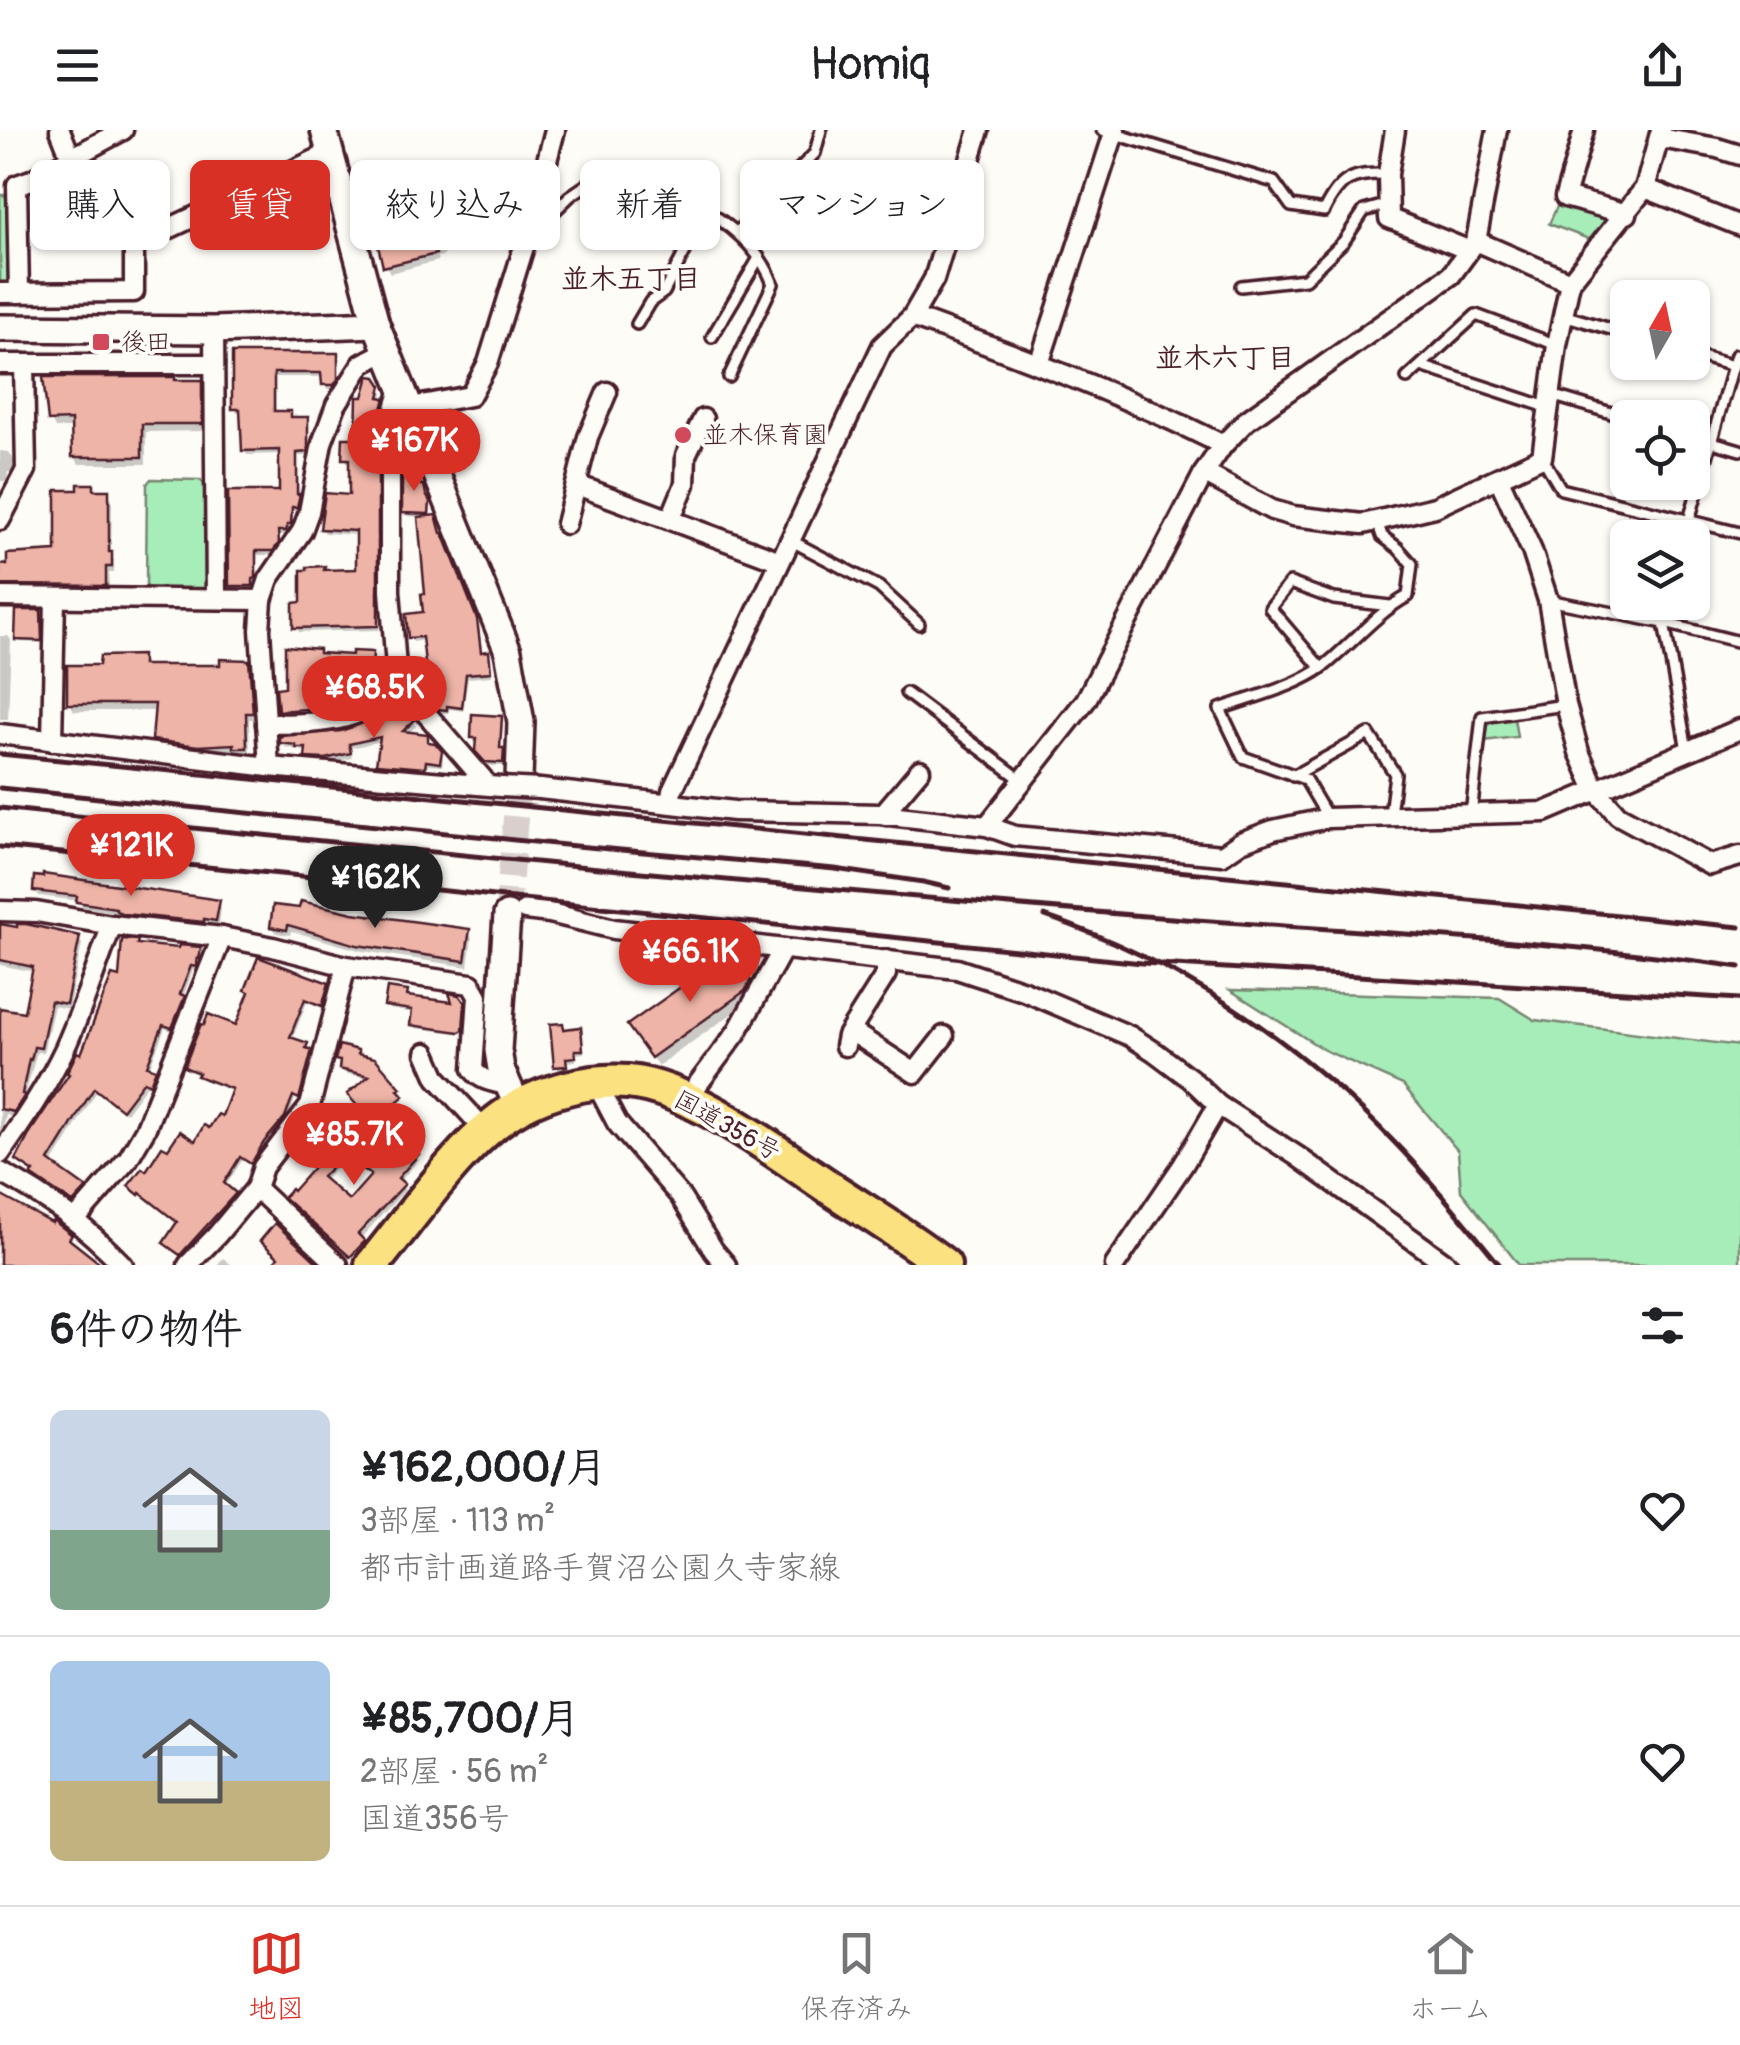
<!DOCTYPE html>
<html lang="ja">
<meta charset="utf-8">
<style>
body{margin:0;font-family:Pangolin,"Klee One",sans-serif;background:#f6f6f6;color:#202124;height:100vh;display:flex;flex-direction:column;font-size:38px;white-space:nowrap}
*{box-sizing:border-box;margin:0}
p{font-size:32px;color:#757577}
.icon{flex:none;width:55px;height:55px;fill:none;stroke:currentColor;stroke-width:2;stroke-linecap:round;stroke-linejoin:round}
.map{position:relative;height:1135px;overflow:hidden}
.details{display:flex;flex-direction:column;background:#fff;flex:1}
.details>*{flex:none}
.banner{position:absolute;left:30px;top:30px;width:1000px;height:90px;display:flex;gap:20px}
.needle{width:65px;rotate:9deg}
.tools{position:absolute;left:1610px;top:150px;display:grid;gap:20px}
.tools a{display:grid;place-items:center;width:100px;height:100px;border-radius:15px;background:#fff;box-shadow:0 2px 8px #0004;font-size:50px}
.price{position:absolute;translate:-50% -85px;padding:0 22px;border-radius:35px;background:#d93025;color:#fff;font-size:32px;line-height:65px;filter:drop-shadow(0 2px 5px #0008)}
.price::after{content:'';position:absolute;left:50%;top:60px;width:30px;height:22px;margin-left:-15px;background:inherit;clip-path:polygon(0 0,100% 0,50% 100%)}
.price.active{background:#222;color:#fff}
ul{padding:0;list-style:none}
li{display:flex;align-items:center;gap:30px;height:250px;padding:0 50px}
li+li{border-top:2px solid #e0e0e0}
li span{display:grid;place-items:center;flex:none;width:280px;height:200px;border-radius:15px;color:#555}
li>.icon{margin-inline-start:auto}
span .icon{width:120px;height:120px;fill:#fffc;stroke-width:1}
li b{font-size:42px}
h2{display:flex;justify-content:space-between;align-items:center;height:120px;padding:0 50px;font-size:42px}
.pill{padding:0 35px;border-radius:15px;background:#fff;box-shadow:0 2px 8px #0004;font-size:35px;line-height:90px}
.pill.active{background:#d93025;color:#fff}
header{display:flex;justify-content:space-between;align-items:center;height:130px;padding:0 50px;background:#fff;font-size:45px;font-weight:600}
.dock{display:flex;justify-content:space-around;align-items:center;height:140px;border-top:2px solid #e0e0e0;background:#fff;font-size:28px;color:#757577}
.dock a{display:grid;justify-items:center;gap:5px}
.dock .active{color:#d93025}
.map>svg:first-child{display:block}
</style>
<header><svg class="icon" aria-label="menu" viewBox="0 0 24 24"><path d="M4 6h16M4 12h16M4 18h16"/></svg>Homiq<svg class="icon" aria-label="share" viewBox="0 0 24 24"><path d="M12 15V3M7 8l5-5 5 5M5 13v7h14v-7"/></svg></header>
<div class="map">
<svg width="1740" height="1135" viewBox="0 0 1740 1135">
<rect width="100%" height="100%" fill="#fdfcf7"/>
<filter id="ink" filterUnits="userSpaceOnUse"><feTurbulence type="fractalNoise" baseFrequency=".01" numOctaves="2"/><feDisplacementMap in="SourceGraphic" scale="20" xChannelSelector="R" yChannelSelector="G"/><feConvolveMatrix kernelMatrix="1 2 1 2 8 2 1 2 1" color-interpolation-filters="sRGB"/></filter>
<g filter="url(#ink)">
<!-- green -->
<g fill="#a7edb9" stroke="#788672" stroke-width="2.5">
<polygon points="0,65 4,65 11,73 10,159 0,159"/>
<polygon points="1559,72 1605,85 1606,95 1594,111 1549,94"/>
<polygon points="151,349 200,350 209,358 208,455 200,462 152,462 146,455 147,354"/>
<polygon points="1514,588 1517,607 1483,611 1486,598 1492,591"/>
<polygon points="1230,860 1499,868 1535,890 1740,916 1740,1135 1519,1135 1461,1061 1458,1021 1403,955 1324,920"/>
</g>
<!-- shadow -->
<g fill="#0003">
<polygon points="455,40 459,47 476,50 480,57 477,75 481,75 485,82 483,94 442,88 450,119 444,121 444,126 437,127 438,131 390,143 386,136 375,92 389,89 422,43"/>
<polygon points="336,225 339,230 339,254 336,259 327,259 324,247 275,247 276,284 290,284 293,290 307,289 309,294 309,326 298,326 299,367 301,371 299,381 293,381 293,397 288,405 280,405 280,419 276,425 257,425 257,453 254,454 255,460 234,460 231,456 282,363 281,324 247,325 244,320 242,283 237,283 235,278 234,226"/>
<polygon points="375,250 383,263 381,270 386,275 379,300 379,500 299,502 296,497 304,475 325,442 359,442 358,405 325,403 322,398 352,368 352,333 348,333 345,328 358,310 364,270"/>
<polygon points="175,253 200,253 205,261 205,301 146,302 146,334 79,334 74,326 74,298 55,298 51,290"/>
<polygon points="0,321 9,322 15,332 13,342 8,342 7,351 0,351"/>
<polygon points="92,357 96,362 108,362 112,369 111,426 114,430 114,443 109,443 109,461 5,461 1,454 58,424 81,362"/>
<polygon points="421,358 431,377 430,388 444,410 479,496 482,524 488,524 490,528 492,546 468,548 463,581 449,579 448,583 443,583 420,556 429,553 425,510 413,512 411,507 426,484 428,466 421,387 407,386 405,382"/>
<polygon points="40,482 42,513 20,512 18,509"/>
<polygon points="0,506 8,506 11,510 8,589 0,589"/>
<polygon points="371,524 374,528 373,542 369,542 371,565 354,576 323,583 283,585 280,581 288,560 320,525 354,527"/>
<polygon points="141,528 145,535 223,538 248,532 252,540 256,589 249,589 250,624 241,625 238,621 204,622 158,617 154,609 157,581 74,581 70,573 102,537"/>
<polygon points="501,589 503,593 501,619 505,625 504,636 490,636 480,625 474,607"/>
<polygon points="413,592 416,596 407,604 426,607 429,615 440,622 443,628 442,636 428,635 427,642 382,638 379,633 382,611 350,618 352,628 329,633 310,632 307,627 308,622 285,617 282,612"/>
<polygon points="35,760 218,772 221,778 219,796 206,794 206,797 129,789 122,787 120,783 82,777 79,771 39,766"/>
<polygon points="352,785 468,802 472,808 468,837 362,821 291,801 290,805 276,803 272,797"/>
<polygon points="0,796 78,808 82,814 68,879 54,876 43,923 37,922 24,969 27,973 17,988 6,985 0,1013 0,880 26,885 35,842 0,835"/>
<polygon points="136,813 139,817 199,820 202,824 198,840 193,840 183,867 186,873 174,902 165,898 149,939 154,941 157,946 152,957 147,955 126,983 97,961 51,1036 85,1059 87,1064 76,1077 37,1050 35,1044 21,1035 18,1030 82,928 121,851"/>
<polygon points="749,852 755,862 750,871 658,936 636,905"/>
<polygon points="327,855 329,859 323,878 307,872 292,910 306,915 312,926 301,971 295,969 287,992 265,1016 253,1036 243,1029 225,1057 236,1068 187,1123 172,1111 179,1094 131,1056 147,1045 168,1022 195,1014 223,989 234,962 203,950 200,945 189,941 186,937 237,899 251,865 247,859"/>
<polygon points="406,864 409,869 456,875 457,867 466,880 464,904 415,898 413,894 414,883 389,879 387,875"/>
<polygon points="580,900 584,923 576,924 576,931 567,932 567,940 559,941 557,937 565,901"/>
<polygon points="360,927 399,959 401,963 370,949 344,943 337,930"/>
<polygon points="403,970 379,993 419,1029 399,1053 405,1060 360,1109 366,1116 353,1129 289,1071 338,1029 340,1033 323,1052 349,1073 373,1047 346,1023 359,1018 377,997 375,995"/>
<polygon points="223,1128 232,1135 217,1135"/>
</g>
<!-- building -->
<g fill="#eeb4a7" stroke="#4a1f2b" stroke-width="2.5">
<polygon points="421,32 456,38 455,44 477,48 474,72 483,73 480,88 440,82 448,112 441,114 442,119 435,120 436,124 383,137 372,90 386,87 394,36 420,40"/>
<polygon points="232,223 338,223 338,249 334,255 322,255 321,243 274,243 274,281 291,281 291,287 308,287 308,322 297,323 297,364 300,364 297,377 292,377 291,394 288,394 286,401 278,401 279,413 273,421 256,421 256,448 253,449 253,456 229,456 228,361 279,361 279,320 242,321 240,279 232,279"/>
<polygon points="369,246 376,247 382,256 379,267 385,268 378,294 378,496 293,498 293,473 301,472 301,440 307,440 307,437 325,436 324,440 356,439 356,401 320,399 325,363 349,365 349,329 342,329 343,308 356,308 357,267 363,267"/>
<polygon points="43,247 175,247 175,250 202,250 202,294 142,294 142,327 72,327 71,290 48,291"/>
<polygon points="402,339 417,340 421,355 424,355 426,365 430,371 429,384 402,383"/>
<polygon points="78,354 94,354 94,360 109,360 109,422 112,422 112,437 106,437 106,456 0,455 0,434 7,435 7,424 56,421 56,360 78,360"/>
<polygon points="436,385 441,403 443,403 477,489 481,522 489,521 491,542 466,544 462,578 447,576 447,580 438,579 414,551 415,548 427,550 422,507 408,508 406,484 423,482 421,464 425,464 418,387"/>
<polygon points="16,480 41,480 42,511 15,510"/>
<polygon points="285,516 319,519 319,523 352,525 352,521 373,522 372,539 368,539 370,561 351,572 336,577 278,581 276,558 285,557"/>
<polygon points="142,525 142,535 220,535 220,529 249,530 253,583 246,583 247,618 234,618 234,614 198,616 152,610 155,574 67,574 67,535 99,535 100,526"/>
<polygon points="399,571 415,590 403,601 428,604 428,612 435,613 442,621 440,633 426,631 425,638 376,634 380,607 349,614 351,623 325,629 305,628 306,618 296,618 296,615 280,613 280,606 341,601 373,589 374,593"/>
<polygon points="472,584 502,586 500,618 504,618 503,633 485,632 475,621 476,608 471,608"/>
<polygon points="43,744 220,770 216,791 204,789 204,792 124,784 116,781 116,778 76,772 77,766 33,761 34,746 43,747"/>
<polygon points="301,771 353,783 470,799 465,831 357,815 288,795 287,800 270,797 273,775 299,778"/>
<polygon points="0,794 17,797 17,794 26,794 80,806 66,874 51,871 41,918 34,917 31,930 29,929 22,964 25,965 14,982 0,979 0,878 24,882 33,837 0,830"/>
<polygon points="122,809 138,810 137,814 178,818 179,815 201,817 199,829 197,829 197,837 191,836 180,864 185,866 172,898 163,895 147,936 156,939 150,954 144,951 122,980 94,958 49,1031 87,1058 73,1073 31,1045 34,1042 16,1030 31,1001 69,944 67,943 77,922 81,924 112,845 119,847"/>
<polygon points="726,825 733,825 751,851 745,861 651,928 627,895"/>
<polygon points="258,827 329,853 322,876 305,869 290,907 308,913 306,918 312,920 299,969 293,966 285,987 264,1012 251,1034 240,1027 224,1053 236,1063 180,1125 163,1113 177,1092 140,1063 139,1065 128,1056 142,1038 146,1041 162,1016 168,1019 180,1001 195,1011 204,995 209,998 218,984 222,986 232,959 197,946 199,943 184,937 201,894 204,895 208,884 236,895 249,862 245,860"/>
<polygon points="387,858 408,861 407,866 452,872 449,863 459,865 465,873 463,900 459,902 410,895 412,880 384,876"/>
<polygon points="563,893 564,899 581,897 583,920 575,920 576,927 566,928 567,936 554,937 550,894"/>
<polygon points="339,915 358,920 358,924 375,928 401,958 398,960 404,966 372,993 347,964 369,946 339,939 340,931 335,930"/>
<polygon points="380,990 419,1024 398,1048 405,1054 358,1104 365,1111 350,1127 283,1067 291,1059 293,1061 330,1019 340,1028 322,1047 349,1070 371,1045 343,1023 353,1010 359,1015"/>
<polygon points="0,1065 52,1093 53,1090 72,1105 69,1109 102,1135 0,1135"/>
<polygon points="275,1093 320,1135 271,1135 278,1127 260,1111"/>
</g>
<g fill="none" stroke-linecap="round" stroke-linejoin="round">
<!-- secondary-tunnel -->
<polyline stroke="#d9d0ce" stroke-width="25" stroke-dasharray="25 12" stroke-linecap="butt" points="507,785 519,649"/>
<!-- lane casing -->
<g stroke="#4a1f2b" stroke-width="16">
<g id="lane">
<path d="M1102,0L1274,52L1291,76L1324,81C1340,48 1352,43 1388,44"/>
<polyline points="738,101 815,23 821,0"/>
<path d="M533,102L570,66L601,45L626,41L665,53L704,85L712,84C738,102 762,123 773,154L729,247"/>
<polyline points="602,108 635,43"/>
<polyline points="1241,156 1305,149 1344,111 1364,81 1389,74"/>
<polyline points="1563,185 1628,204"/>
<polyline points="637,194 650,172 664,162 704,85"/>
<polyline points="712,207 759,128"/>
<polyline points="1692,224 1733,236"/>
<polyline points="1421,236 1550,278"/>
<polyline points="1407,248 1476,185 1557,215"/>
<polyline points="1551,265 1628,288"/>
<polyline points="1692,306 1740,320"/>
<polyline points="1542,327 1561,359 1740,403"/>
<polyline points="1684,408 1736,225 1740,226"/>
<polyline points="790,410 879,457 919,494"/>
<polyline points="1548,470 1664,493 1740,512"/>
<polyline points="1669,472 1664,493 1687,620"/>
<polyline points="1321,538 1270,478 1290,453 1334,469 1390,476"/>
<polyline points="906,563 1023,651"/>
<polyline points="1293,646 1369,604 1395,644 1390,685"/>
<polyline points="1471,685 1482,587 1565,575"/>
<path d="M1328,688L1305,649L1243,627L1220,579C1252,567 1296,557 1323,537C1352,514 1375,484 1408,466L1412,434L1398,418L1382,406L1377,391"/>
</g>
</g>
<!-- street casing -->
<g stroke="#4a1f2b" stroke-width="25">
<g id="street">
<polyline points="60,0 71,28"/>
<polyline points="1395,0 1388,44 1389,88 1468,120"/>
<polyline points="1584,0 1565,67 1627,84"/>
<polyline points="1660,8 1717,18 1740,25"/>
<polyline points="1645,58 1740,96"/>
<polyline points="1476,111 1570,152"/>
<polyline points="0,163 134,162 134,115 330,23"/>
<polyline points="19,163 17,55 31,50 123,0"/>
<path d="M912,187C1018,226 1123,264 1223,315"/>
<polyline points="214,200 216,469"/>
<polyline points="0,234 214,234"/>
<polyline points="1039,234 1115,0"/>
<polyline points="402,256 390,294 390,461 397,550 483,649 483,655"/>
<polyline points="411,277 470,266 488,233 527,107 555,0"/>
<polyline points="1204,343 1272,380 1293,386 1363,394 1435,377 1542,327 1557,215 1570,152 1645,58 1661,0"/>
<polyline points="1499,349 1532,421 1548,470 1566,575 1579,622 1596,660 1618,685 1710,735 1740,726"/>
<polyline points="577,355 780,431"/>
<polyline points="671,388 685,354 686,325 703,289"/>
<polyline points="0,390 26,340 24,234"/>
<polyline points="566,394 588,307 607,262"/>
<polyline points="0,467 262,470"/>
<path d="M266,594C314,593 369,596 397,550"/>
<polyline points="0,604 269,637 501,657"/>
<polyline points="52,611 55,468"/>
<polyline points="269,637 260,500 262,470 269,449 302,401 309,382 322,313 336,275 362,234 386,221"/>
<polyline points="540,659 734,681 880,684 987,696 1015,706 1222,725 1241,712 1273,700 1328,688 1545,682 1740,599"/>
<polyline points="670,673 672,661 882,216 912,187 934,149 979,0"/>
<polyline points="886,685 887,679 920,640"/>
<polyline points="987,696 1086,570 1204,343 1223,315 1246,291 1451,145 1476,111 1497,0"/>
<polyline points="525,780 550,783 614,799 957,839 1024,861 1130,906 1155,922 1191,949 1218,975 1297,1026 1448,1135"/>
<path d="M0,781L36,782L112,795L222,807L273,817L346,836L471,854L478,866L473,939C480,951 494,952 507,955"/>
<polyline points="851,901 915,943 944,906"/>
<polyline points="845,916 847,906 886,844 886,830"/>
<polyline points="426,923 437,948 486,1001"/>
<polyline points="596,953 617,993 680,1066 714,1121 726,1135"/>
<polyline points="686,970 737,902 783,819"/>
<path d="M0,1024C24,990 47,956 65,918C83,878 97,835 112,795"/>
<path d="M0,1042C50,1069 84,1095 123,1135"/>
<polyline points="256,1058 263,1037 310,976 346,836"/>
<polyline points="76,1089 128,1029 145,1000 222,807"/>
<polyline points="188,1135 217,1105 256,1058 338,1135"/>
<polyline points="1115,1135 1183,1035 1218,975"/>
</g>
</g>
<!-- secondary casing -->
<g stroke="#4a1f2b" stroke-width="32">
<g id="secondary">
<polyline points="324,0 376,194 508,521 521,592 519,649"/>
<polyline points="0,198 214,200 376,194"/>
<polyline points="507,785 498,920 501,939 518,977"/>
</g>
</g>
<!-- highway casing -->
<g stroke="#4a1f2b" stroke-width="40">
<path id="highway" d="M372,1135C412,1087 464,1008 517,978C548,960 592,949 628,952C693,958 776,1022 830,1058C868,1083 908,1107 944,1135"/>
</g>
<!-- lane -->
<use href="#lane" stroke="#fdfcf7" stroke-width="9"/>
<!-- street -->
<use href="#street" stroke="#fdfcf7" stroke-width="18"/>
<!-- secondary -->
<use href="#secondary" stroke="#fdfcf7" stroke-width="25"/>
<!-- highway -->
<use href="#highway" stroke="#fbe180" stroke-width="32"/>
<!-- rail -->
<g stroke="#4a1f2b" stroke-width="5">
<polyline points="0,624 1740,797"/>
<polyline points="0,658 565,715 835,739 923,752 949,758"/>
<path d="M0,678C381,718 763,756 1145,786C1343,802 1543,808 1740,837"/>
<polyline points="0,717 312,747 1142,833 1740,869"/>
<path d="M1045,786C1179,831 1298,911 1395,1013C1432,1051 1466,1094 1500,1135"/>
</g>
<!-- street-bridge casing -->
<g stroke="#4a1f2b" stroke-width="25" stroke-linecap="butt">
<polyline id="street-bridge" points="501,657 540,659"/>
</g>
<!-- street-bridge -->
<use href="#street-bridge" stroke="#fdfcf7" stroke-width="18"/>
</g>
</g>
<!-- markers -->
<g fill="#d1495b" stroke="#fdfcf7" stroke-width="4">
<rect x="91" y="202" width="20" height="20" rx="5"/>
<circle cx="683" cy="305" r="10"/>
</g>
<g text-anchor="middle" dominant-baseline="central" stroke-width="8" stroke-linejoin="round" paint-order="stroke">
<!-- poi labels -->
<g font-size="25" fill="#4a1f2b" stroke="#fdfcf7" text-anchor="start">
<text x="121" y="212">後田</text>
<text x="703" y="305">並木保育園</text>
</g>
<!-- street labels -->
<g font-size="25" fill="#4a1f2b" stroke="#fdfcf7">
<text transform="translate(727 996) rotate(29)">国道356号</text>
</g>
<!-- neighbourhood labels -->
<g font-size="28" font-weight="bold" fill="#4a1f2b" stroke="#fdfcf7">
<text x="631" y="149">並木五丁目</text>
<text x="1225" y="228">並木六丁目</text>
</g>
</g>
</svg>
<div class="tools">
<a><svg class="needle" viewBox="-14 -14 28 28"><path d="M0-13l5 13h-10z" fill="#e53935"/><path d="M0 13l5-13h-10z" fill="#757577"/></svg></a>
<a><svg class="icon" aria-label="locate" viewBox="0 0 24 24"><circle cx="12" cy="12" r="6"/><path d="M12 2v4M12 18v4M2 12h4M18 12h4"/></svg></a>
<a><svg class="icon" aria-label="layers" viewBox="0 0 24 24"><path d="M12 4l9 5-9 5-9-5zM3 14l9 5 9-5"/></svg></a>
</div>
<b class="price" style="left:414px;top:364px">¥167K</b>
<b class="price" style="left:374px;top:611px">¥68.5K</b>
<b class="price" style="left:131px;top:769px">¥121K</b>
<b class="price active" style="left:375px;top:801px">¥162K</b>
<b class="price" style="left:690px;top:875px">¥66.1K</b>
<b class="price" style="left:354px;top:1058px">¥85.7K</b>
<div class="banner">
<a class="pill">購入</a>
<a class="pill active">賃貸</a>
<a class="pill">絞り込み</a>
<a class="pill">新着</a>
<a class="pill">マンション</a>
</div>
</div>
<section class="details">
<h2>6件の物件<svg class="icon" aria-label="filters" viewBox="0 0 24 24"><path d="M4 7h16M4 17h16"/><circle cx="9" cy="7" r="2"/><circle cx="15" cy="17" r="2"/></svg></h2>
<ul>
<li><span style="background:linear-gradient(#c9d6e8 60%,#7fa58c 0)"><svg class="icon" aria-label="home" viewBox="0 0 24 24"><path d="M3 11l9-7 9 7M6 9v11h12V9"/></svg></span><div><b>¥162,000/月</b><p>3部屋 · 113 m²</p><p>都市計画道路手賀沼公園久寺家線</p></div><svg class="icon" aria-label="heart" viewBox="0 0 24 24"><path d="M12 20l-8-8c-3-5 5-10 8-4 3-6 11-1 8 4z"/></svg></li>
<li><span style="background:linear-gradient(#a9c7e8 60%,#c2b280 0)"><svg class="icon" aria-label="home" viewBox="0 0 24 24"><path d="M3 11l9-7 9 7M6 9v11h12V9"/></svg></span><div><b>¥85,700/月</b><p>2部屋 · 56 m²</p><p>国道356号</p></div><svg class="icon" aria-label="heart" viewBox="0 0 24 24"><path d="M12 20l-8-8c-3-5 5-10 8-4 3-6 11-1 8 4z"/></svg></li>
</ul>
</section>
<nav class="dock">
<a class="active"><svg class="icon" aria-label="map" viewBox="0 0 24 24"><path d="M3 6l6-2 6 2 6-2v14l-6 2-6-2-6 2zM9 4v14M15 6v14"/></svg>地図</a>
<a><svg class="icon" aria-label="saved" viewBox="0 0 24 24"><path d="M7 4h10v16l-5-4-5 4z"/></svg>保存済み</a>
<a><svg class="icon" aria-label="home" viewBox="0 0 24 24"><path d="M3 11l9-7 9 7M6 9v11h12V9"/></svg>ホーム</a>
</nav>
